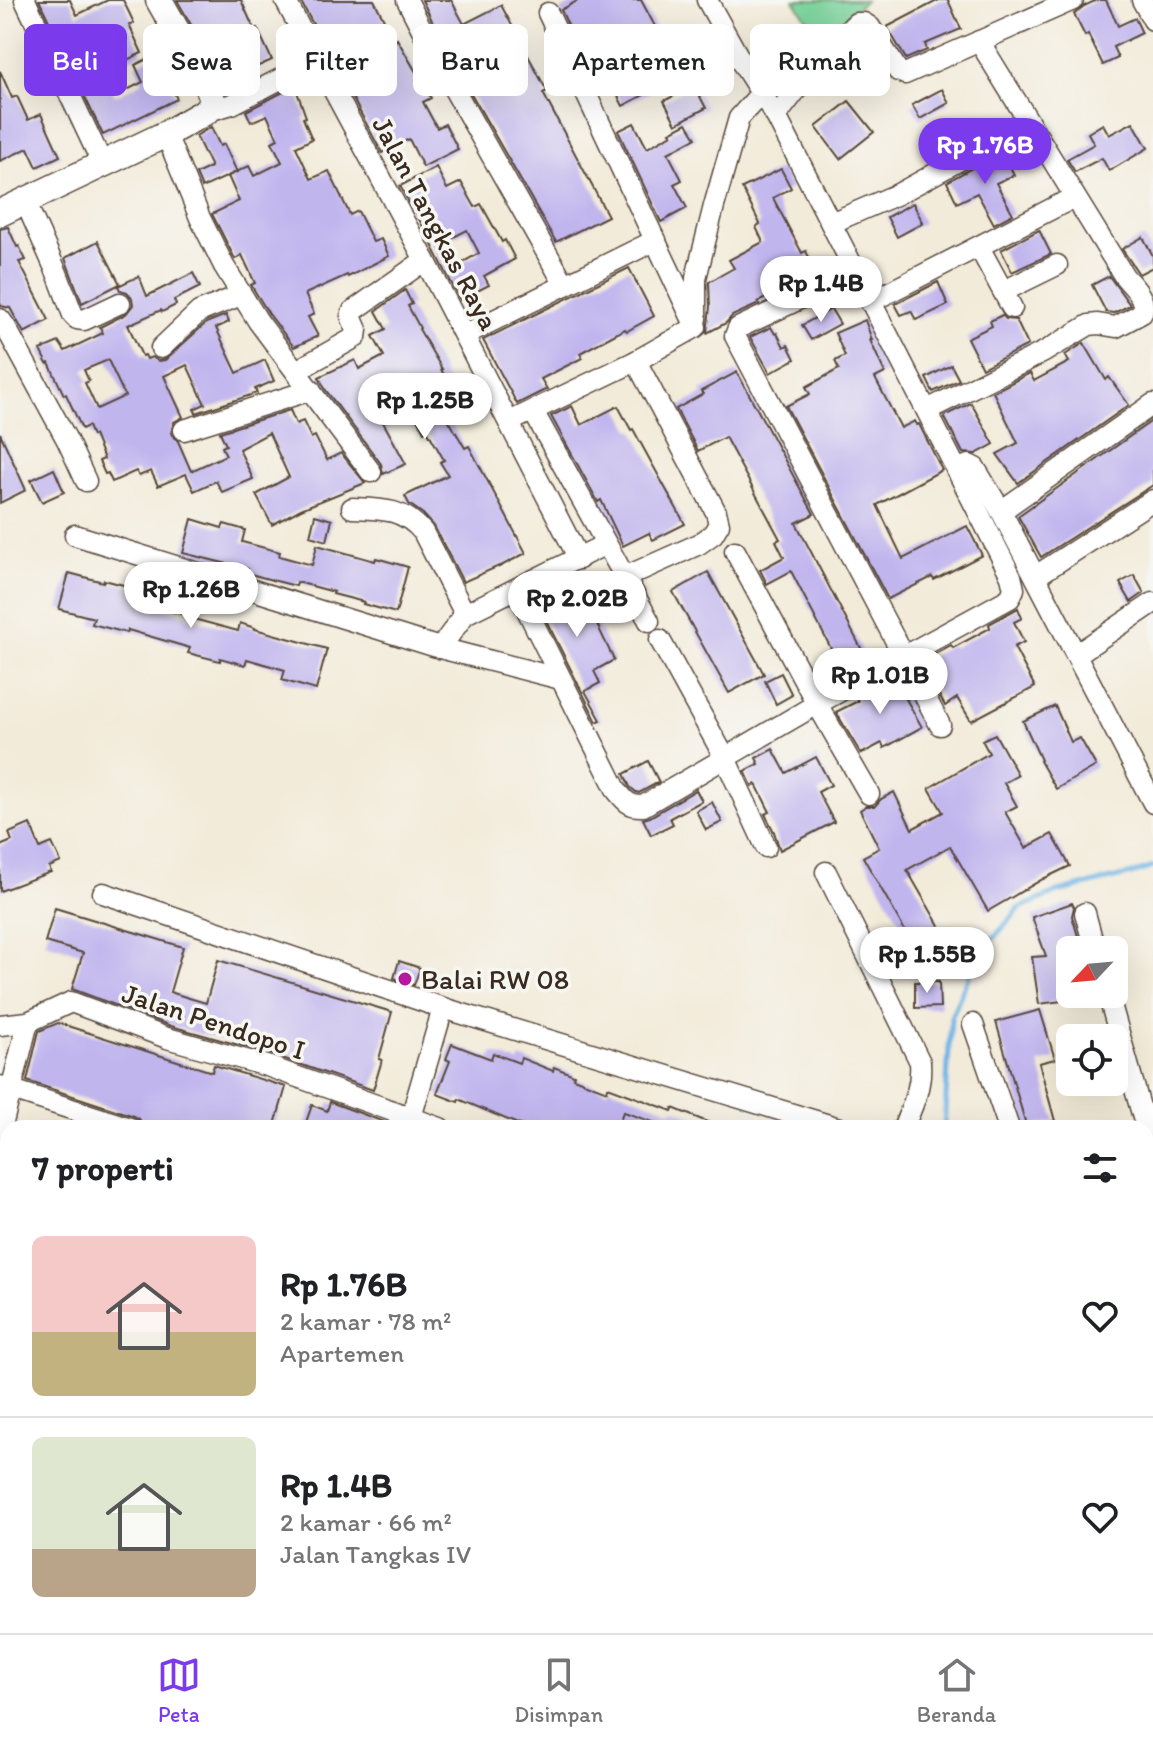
<!DOCTYPE html>
<html lang="id">
<meta charset="utf-8">
<style>
body{margin:0;font-family:Itim,sans-serif;background:#f2f2f2;color:#202124;height:100vh;display:flex;flex-direction:column;font-size:30px;white-space:nowrap}
*{box-sizing:border-box;margin:0}
p{font-size:26px;color:#757577}
.icon{flex:none;width:44px;height:44px;fill:none;stroke:currentColor;stroke-width:2;stroke-linecap:round;stroke-linejoin:round}
.map{position:relative;flex:1;overflow:hidden}
.drawer{position:absolute;left:0px;top:1120px;width:1154px;height:514px;display:flex;flex-direction:column;background:#fff;border-radius:24px 24px 0 0;box-shadow:0 8px 32px #0002}
.drawer>*{flex:none}
.banner{position:absolute;left:24px;top:24px;width:1106px;height:72px;display:flex;gap:16px}
.needle{width:52px;rotate:244deg}
.tools{position:absolute;left:1056px;top:936px;display:grid;gap:16px}
.tools a{display:grid;place-items:center;width:72px;height:72px;border-radius:12px;background:#fff;box-shadow:0 8px 32px #0002;font-size:40px}
.price{position:absolute;translate:-50% -68px;padding:0 18px;border-radius:28px;background:#fff;color:#222;font-size:26px;line-height:52px;filter:drop-shadow(0 2px 4px #0008)}
.price::after{content:'';position:absolute;left:50%;top:48px;width:24px;height:18px;margin-left:-12px;background:inherit;clip-path:polygon(0 0,100% 0,50% 100%)}
.price.on{background:#7c3aed;color:#fff}
ul{padding:0;list-style:none}
li{display:flex;align-items:center;gap:24px;height:200px;padding:0 32px}
li+li{border-top:2px solid #e0e0e0}
li span{display:grid;place-items:center;flex:none;width:224px;height:160px;border-radius:12px;color:#555}
li>.icon{margin-inline-start:auto}
span .icon{width:96px;height:96px;fill:#fffc;stroke-width:1}
li b{font-size:34px}
h2{display:flex;justify-content:space-between;align-items:center;height:96px;padding:0 32px;font-size:34px}
.pill{padding:0 28px;border-radius:12px;background:#fff;box-shadow:0 8px 32px #0002;font-size:28px;line-height:72px}
.pill.on{background:#7c3aed;color:#fff}
.tabs{display:flex;justify-content:space-around;align-items:center;height:112px;border-top:2px solid #e0e0e0;background:#fff;font-size:22px;color:#757577}
.tabs a{display:grid;justify-items:center;gap:4px}
.tabs .on{color:#7c3aed}
.map>svg:first-child{display:block}
</style>
<div class="map">
<svg width="1153" height="1633" viewBox="0 0 1153 1633">
<rect width="100%" height="100%" fill="#f6f6f2"/>
<filter id="ink" filterUnits="userSpaceOnUse"><feTurbulence type="fractalNoise" baseFrequency=".0125" numOctaves="2"/><feDisplacementMap in="SourceGraphic" scale="16" xChannelSelector="R" yChannelSelector="G"/><feConvolveMatrix kernelMatrix="1 2 1 2 8 2 1 2 1" color-interpolation-filters="sRGB"/></filter>
<filter id="wash" filterUnits="userSpaceOnUse"><feTurbulence type="fractalNoise" baseFrequency=".006" numOctaves="4" result="noise"/><feDisplacementMap in="SourceGraphic" scale="32" xChannelSelector="R" yChannelSelector="G"/><feGaussianBlur stdDeviation="1.8" result="paint"/><feColorMatrix in="noise" values="0 0 0 0 0 0 0 0 0 0 0 0 0 0 0 0 0 1.4 0 .05"/><feComposite in="paint" operator="in"/></filter>
<g filter="url(#wash)">
<rect width="100%" height="100%" fill="#f3ebd9"/>
<!-- green -->
<polygon fill="#75d097" stroke="#587d5a" stroke-width="2" points="794,0 865,0 822,41"/>
<g fill="none" stroke-linecap="round" stroke-linejoin="round">
<!-- stream -->
<polyline stroke="#6fb4e5" stroke-width="5" points="944,1128 951,1017 977,957 1020,908 1058,892 1132,874 1153,867"/>
</g>
<g id="blocks">
<!-- building -->
<g fill="#c1b5ee" fill-rule="evenodd">
<polygon points="39,0 70,0 77,15 108,0 123,0 134,23 129,25 142,53 103,71 115,96 143,82 135,65 151,57 159,75 165,72 177,99 103,135"/>
<polygon points="177,0 241,0 254,29 257,28 272,60 234,77 226,59 214,65"/>
<polygon points="300,0 374,0 395,41 397,39 431,98 423,102 437,128 445,124 458,149 423,167 409,139 382,153"/>
<polygon points="422,0 451,0 464,24 501,5 547,91 543,93 608,216 556,242 449,55"/>
<polygon points="579,0 641,0 657,30 632,43 657,88 623,106 598,57 586,64 561,10"/>
<polygon points="939,0 948,0 961,29 925,44 927,50 906,59 887,27"/>
<polygon points="1097,0 1106,0 1118,26 1135,18 1142,33 1113,47 1118,58 1103,65 1088,34 1085,36 1074,14 1084,6"/>
<polygon points="858,45 872,73 844,87 833,65 847,50"/>
<polygon points="0,71 12,98 17,96 28,120 41,114 60,156 37,167 28,148 0,161"/>
<polygon points="694,85 706,108 676,124 664,101"/>
<polygon points="295,86 306,117 303,118 312,139 296,147 311,179 329,171 350,215 358,211 373,242 381,239 389,256 348,277 347,275 305,294 314,314 308,317 318,336 294,347 269,314 251,285 255,283 242,255 235,259 212,214 239,201 228,176 249,166 254,176 282,162 272,142 278,139 267,115 251,122 246,111"/>
<polygon points="942,89 949,103 920,119 912,105"/>
<polygon points="849,101 874,132 840,159 816,127"/>
<polygon points="1133,122 1148,148 1109,171 1102,158 1075,172 1067,159 1094,144 1088,133 1103,124 1109,135"/>
<polygon points="634,123 647,148 672,134 670,132 687,123 696,138 668,153 682,180 674,184 687,208 661,222 618,131"/>
<polygon points="211,127 220,146 224,144 237,172 202,188 196,174 211,167 196,136"/>
<polygon points="1003,151 1014,175 996,183 1013,214 994,224 977,193 957,203 947,182"/>
<path d="M436,167L447,189L461,182L475,207L481,204L502,242L505,240L515,259L484,276L489,285L460,300L411,203L410,204L400,186ZM467,230L479,253L456,266L444,242Z"/>
<polygon points="781,169 791,188 773,198 802,253 806,251 815,270 773,289 776,293 758,302 759,304 732,316 726,323 707,333 710,307 709,282 734,268 729,260 763,242 756,227 760,224 742,188"/>
<polygon points="913,203 923,223 897,237 887,217"/>
<polygon points="8,227 17,247 19,246 26,260 19,262 49,320 24,333 10,308 1,306 0,303 0,229"/>
<polygon points="1039,230 1051,254 1012,272 1001,250"/>
<polygon points="1143,237 1153,256 1153,267 1139,274 1122,249"/>
<polygon points="98,241 120,284 82,303 65,258"/>
<polygon points="629,268 654,316 627,331 625,329 580,353 582,358 541,379 547,389 517,404 483,340"/>
<path d="M193,273L200,287L174,300L176,305L162,312L161,310L128,325L142,356L145,355L147,359L152,357L158,361L165,360L206,323L226,315L229,322L216,328L237,373L265,360L274,381L255,389L257,393L196,413L194,409L205,404L187,365L164,376L183,417L174,422L171,433L178,441L191,471L226,455L222,447L226,445L220,432L290,410L296,424L303,421L311,438L315,436L327,460L341,453L365,483L301,509L272,525L256,495L289,477L269,433L239,449L253,479L222,492L216,481L194,491L186,474L158,486L151,471L139,476L136,471L112,482L108,473L105,474L99,461L104,459L94,435L92,436L88,426L82,429L66,394L64,395L49,363L47,364L40,350L59,342L65,351L103,333L100,327L126,314L133,305L132,298L127,292L120,290L118,286L139,276L147,296ZM108,360L125,396L97,409L85,383L89,381L84,370Z"/>
<polygon points="1109,276 1130,305 1114,313 1106,312 1092,285"/>
<polygon points="938,282 948,305 916,320 911,311 901,315 895,304"/>
<polygon points="405,290 412,304 408,306 420,328 419,329 442,369 441,369 452,391 441,397 452,417 448,419 465,448 469,446 526,553 499,567 499,566 463,582 434,526 423,514 409,504 405,496 448,475 440,462 444,460 427,430 424,432 412,409 383,422 406,464 383,474 381,464 325,389 319,377 355,360 359,369 384,356 373,336 386,329 376,311"/>
<polygon points="831,309 840,324 811,340 802,325"/>
<polygon points="1002,315 1006,319 1016,320 1028,345 982,368 967,338 992,326 990,321"/>
<polygon points="865,320 872,340 870,340 885,373 875,378 901,428 915,421 917,425 919,424 942,470 877,505 903,559 967,526 982,555 934,580 932,577 888,599 786,406 810,394 806,387 839,369 835,361 845,356 835,333"/>
<polygon points="771,327 775,334 777,333 784,347 788,345 795,359 770,373 750,337"/>
<polygon points="1084,343 1106,380 1109,377 1129,405 1018,483 997,454 1018,443 993,392 1030,373 1034,381 1069,362 1065,355"/>
<polygon points="951,365 959,380 933,392 926,378"/>
<polygon points="737,372 814,514 796,523 862,650 838,662 791,571 767,584 760,570 784,557 776,541 780,539 725,437 698,451 676,409 703,394 701,391"/>
<polygon points="971,403 994,444 976,454 963,453 944,416"/>
<polygon points="572,406 581,425 618,406 631,430 633,429 685,524 653,540 649,533 623,546 601,500 598,502 551,416"/>
<polygon points="1153,420 1153,485 1041,557 1018,516"/>
<polygon points="0,433 26,490 0,503"/>
<polygon points="54,469 64,492 42,502 31,480"/>
<polygon points="315,515 332,520 327,541 310,536"/>
<polygon points="192,519 222,528 224,524 245,530 242,542 280,552 279,556 312,565 317,545 375,561 376,558 408,567 396,613 363,604 364,602 333,594 334,592 297,582 296,586 272,580 247,573 248,569 183,553"/>
<polygon points="708,572 764,674 729,693 673,592"/>
<polygon points="69,573 103,582 104,580 139,589 137,596 164,603 163,609 186,615 186,617 238,631 240,623 255,628 255,629 327,649 316,690 282,680 285,670 247,659 245,665 220,658 220,661 188,653 190,648 128,630 127,633 92,624 94,618 59,609"/>
<polygon points="1134,575 1144,593 1131,602 1120,583"/>
<polygon points="556,585 571,614 595,602 603,616 595,620 614,660 594,671 600,683 585,691 601,720 597,722 534,596"/>
<polygon points="1018,608 1022,618 1014,622 1024,642 1014,647 1035,687 971,721 957,698 945,706 921,662 951,645 953,648 990,628 989,624"/>
<polygon points="781,673 792,695 776,704 765,681"/>
<polygon points="898,674 911,697 906,699 922,727 884,748 882,743 861,754 836,712 858,701 856,697"/>
<polygon points="1055,706 1071,742 1080,738 1096,766 1056,789 1040,761 1041,760 1023,721"/>
<polygon points="995,734 1018,775 1004,783 1017,806 1005,812 1026,848 1052,834 1070,866 1043,879 988,911 950,846 907,870 944,934 916,950 863,857 879,848 860,810 866,806 875,806 881,799 894,792 912,829 943,812 929,788 989,753 982,740"/>
<polygon points="773,749 786,773 816,757 831,785 818,792 834,822 780,850 774,832 765,814 770,812 756,784 752,786 745,771 759,764 756,758"/>
<polygon points="648,761 659,782 639,793 636,792 630,787 624,774"/>
<polygon points="696,790 702,801 670,818 673,824 651,835 643,819 650,817"/>
<polygon points="712,802 722,822 706,830 696,811"/>
<polygon points="30,824 40,848 52,843 61,862 49,867 51,872 0,891 0,846 12,841 9,833"/>
<polygon points="1072,903 1074,907 1072,916 1082,950 1070,950 1070,1000 1039,1004 1032,957 1046,956 1032,917"/>
<polygon points="55,908 183,947 170,992 189,998 206,1003 218,960 392,1012 379,1059 382,1060 373,1090 271,1054 171,1026 72,989 83,953 45,942"/>
<polygon points="399,961 420,968 414,985 394,978"/>
<polygon points="915,982 939,982 940,1007 915,1008"/>
<polygon points="1040,1010 1055,1059 1039,1063 1055,1121 1027,1128 996,1022"/>
<polygon points="58,1023 212,1072 214,1065 286,1087 274,1128 261,1124 260,1128 143,1128 140,1120 134,1116 27,1081 39,1031"/>
<polygon points="452,1044 491,1059 493,1053 519,1063 521,1058 553,1071 554,1067 574,1075 573,1078 607,1091 608,1087 672,1111 673,1108 722,1128 670,1128 624,1112 623,1112 617,1128 527,1128 459,1099 458,1102 437,1094 450,1061 446,1059"/>
<polygon points="330,1102 395,1126 395,1128 304,1128 312,1105 327,1111"/>
</g>
</g>
</g>
<g filter="url(#ink)">
<use href="#blocks" fill-opacity="0" stroke="#57473a" stroke-width="2"/>
<g fill="none" stroke-linecap="round" stroke-linejoin="round">
<!-- minor casing -->
<g stroke="#57473a" stroke-width="23">
<g id="minor">
<polyline points="25,0 103,165"/>
<polyline points="285,0 425,260 579,559"/>
<polyline points="407,0 438,61 565,285"/>
<polyline points="1142,0 1153,20"/>
<polyline points="205,112 232,104 317,60"/>
<polyline points="776,116 822,57 856,23 864,23 870,27 898,71 905,74 1073,0"/>
<polyline points="166,134 200,218 224,266 258,321 371,472"/>
<polyline points="25,201 57,273 73,315 77,319 84,320 120,303"/>
<polyline points="831,223 898,194 1029,122"/>
<polyline points="979,247 1012,308"/>
<polyline points="855,273 738,328 735,336 940,725"/>
<polyline points="1004,291 1057,265"/>
<polyline points="870,302 1065,202"/>
<polyline points="0,319 5,326 67,440 86,481"/>
<polyline points="696,319 696,278 714,206 739,118 761,93"/>
<polyline points="464,335 656,240"/>
<polyline points="161,348 199,312 241,295"/>
<polyline points="296,371 356,337 357,330 351,316 353,311 425,260"/>
<path d="M927,410L1044,352L1089,325L1098,324L1116,327L1142,313C1147,298 1133,287 1124,276L979,41"/>
<polyline points="533,411 649,621"/>
<polyline points="509,422 636,361 696,327 548,13"/>
<polyline points="184,430 311,390"/>
<polyline points="956,469 969,465 975,468 1001,511 1153,803"/>
<path d="M352,508C381,509 403,508 423,532L465,614"/>
<polyline points="1001,511 1153,404"/>
<polyline points="75,535 440,648 561,679"/>
<polyline points="735,551 817,704 869,794"/>
<polyline points="1036,576 1153,500"/>
<polyline points="625,577 699,544 713,534 719,524 716,512 636,361"/>
<path d="M517,590L617,791C625,801 630,807 643,806L817,704L1010,598L1014,589L1011,576L776,116L742,63L707,0"/>
<polyline points="660,640 725,758 766,847"/>
<polyline points="440,648 465,614 606,544"/>
<polyline points="1077,654 1153,603"/>
<path d="M826,872L920,1062C922,1087 913,1105 903,1128"/>
<polyline points="103,893 443,1008 839,1128"/>
<polyline points="1085,913 1095,950"/>
<polyline points="1108,994 1146,1128"/>
<polyline points="973,1024 1009,1128"/>
<polyline points="0,1025 28,1022 71,1002 167,1038 267,1066 440,1128"/>
<polyline points="0,1086 130,1128"/>
<polyline points="408,1128 443,1008"/>
<polyline points="1146,1128 1153,1153"/>
<polyline points="8,1161 1,1130 28,1022"/>
<polyline points="1146,1275 1153,1274"/>
<polyline points="1146,1333 1153,1331"/>
<polyline points="0,1337 8,1333"/>
<polyline points="0,1447 8,1443"/>
<polyline points="0,1558 8,1554"/>
<polyline points="147,1626 151,1633"/>
<polyline points="245,1626 248,1633"/>
<polyline points="341,1626 345,1633"/>
<polyline points="534,1626 536,1633"/>
<polyline points="642,1626 645,1633"/>
<polyline points="840,1626 842,1633"/>
<polyline points="1005,1626 1007,1633"/>
<polyline points="34,1633 48,1626"/>
<polyline points="410,1633 412,1632"/>
<polyline points="448,1633 463,1626"/>
<polyline points="1117,1633 1144,1626"/>
</g>
</g>
<!-- tertiary casing -->
<g stroke="#57473a" stroke-width="29">
<polyline id="tertiary" points="0,213 166,134 205,112 211,107 212,100 209,88 159,0"/>
</g>
<!-- minor -->
<use href="#minor" stroke="#fff" stroke-width="20"/>
<!-- tertiary -->
<use href="#tertiary" stroke="#fff" stroke-width="26"/>
</g>
</g>
<!-- markers -->
<circle fill="#b5179e" stroke="#f6f6f2" stroke-width="3" cx="405" cy="979" r="8"/>
<g text-anchor="middle" dominant-baseline="central" stroke-width="7" stroke-linejoin="round" paint-order="stroke">
<!-- street labels -->
<g font-size="28" fill="#3b2a1e" stroke="#f6f6f2">
<text transform="translate(436 223) rotate(62)">Jalan Tangkas Raya</text>
<text transform="translate(214 1021) rotate(18)">Jalan Pendopo I</text>
</g>
<!-- poi labels -->
<g font-size="28" fill="#3b2a1e" stroke="#f6f6f2" text-anchor="start">
<text x="421" y="979">Balai RW 08</text>
</g>
</g>
</svg>
<div class="tools">
<a><svg class="needle" viewBox="-14 -14 28 28"><path d="M0-13l5 13h-10z" fill="#e53935"/><path d="M0 13l5-13h-10z" fill="#757577"/></svg></a>
<a><svg class="icon" aria-label="locate" viewBox="0 0 24 24"><circle cx="12" cy="12" r="6"/><path d="M12 2v4M12 18v4M2 12h4M18 12h4"/></svg></a>
</div>
<b class="price on" style="left:985px;top:186px">Rp 1.76B</b>
<b class="price" style="left:821px;top:324px">Rp 1.4B</b>
<b class="price" style="left:425px;top:441px">Rp 1.25B</b>
<b class="price" style="left:191px;top:630px">Rp 1.26B</b>
<b class="price" style="left:577px;top:639px">Rp 2.02B</b>
<b class="price" style="left:880px;top:716px">Rp 1.01B</b>
<b class="price" style="left:927px;top:995px">Rp 1.55B</b>
<div class="banner">
<a class="pill on">Beli</a>
<a class="pill">Sewa</a>
<a class="pill">Filter</a>
<a class="pill">Baru</a>
<a class="pill">Apartemen</a>
<a class="pill">Rumah</a>
</div>
<section class="drawer">
<h2>7 properti<svg class="icon" aria-label="filters" viewBox="0 0 24 24"><path d="M4 7h16M4 17h16"/><circle cx="9" cy="7" r="2"/><circle cx="15" cy="17" r="2"/></svg></h2>
<ul>
<li><span style="background:linear-gradient(#f6c9c9 60%,#c2b280 0)"><svg class="icon" aria-label="home" viewBox="0 0 24 24"><path d="M3 11l9-7 9 7M6 9v11h12V9"/></svg></span><div><b>Rp 1.76B</b><p>2 kamar · 78 m²</p><p>Apartemen</p></div><svg class="icon" aria-label="heart" viewBox="0 0 24 24"><path d="M12 20l-8-8c-3-5 5-10 8-4 3-6 11-1 8 4z"/></svg></li>
<li><span style="background:linear-gradient(#dfe7d0 70%,#b9a48a 0)"><svg class="icon" aria-label="home" viewBox="0 0 24 24"><path d="M3 11l9-7 9 7M6 9v11h12V9"/></svg></span><div><b>Rp 1.4B</b><p>2 kamar · 66 m²</p><p>Jalan Tangkas IV</p></div><svg class="icon" aria-label="heart" viewBox="0 0 24 24"><path d="M12 20l-8-8c-3-5 5-10 8-4 3-6 11-1 8 4z"/></svg></li>
</ul>
</section>
</div>
<nav class="tabs">
<a class="on"><svg class="icon" aria-label="map" viewBox="0 0 24 24"><path d="M3 6l6-2 6 2 6-2v14l-6 2-6-2-6 2zM9 4v14M15 6v14"/></svg>Peta</a>
<a><svg class="icon" aria-label="saved" viewBox="0 0 24 24"><path d="M7 4h10v16l-5-4-5 4z"/></svg>Disimpan</a>
<a><svg class="icon" aria-label="home" viewBox="0 0 24 24"><path d="M3 11l9-7 9 7M6 9v11h12V9"/></svg>Beranda</a>
</nav>
